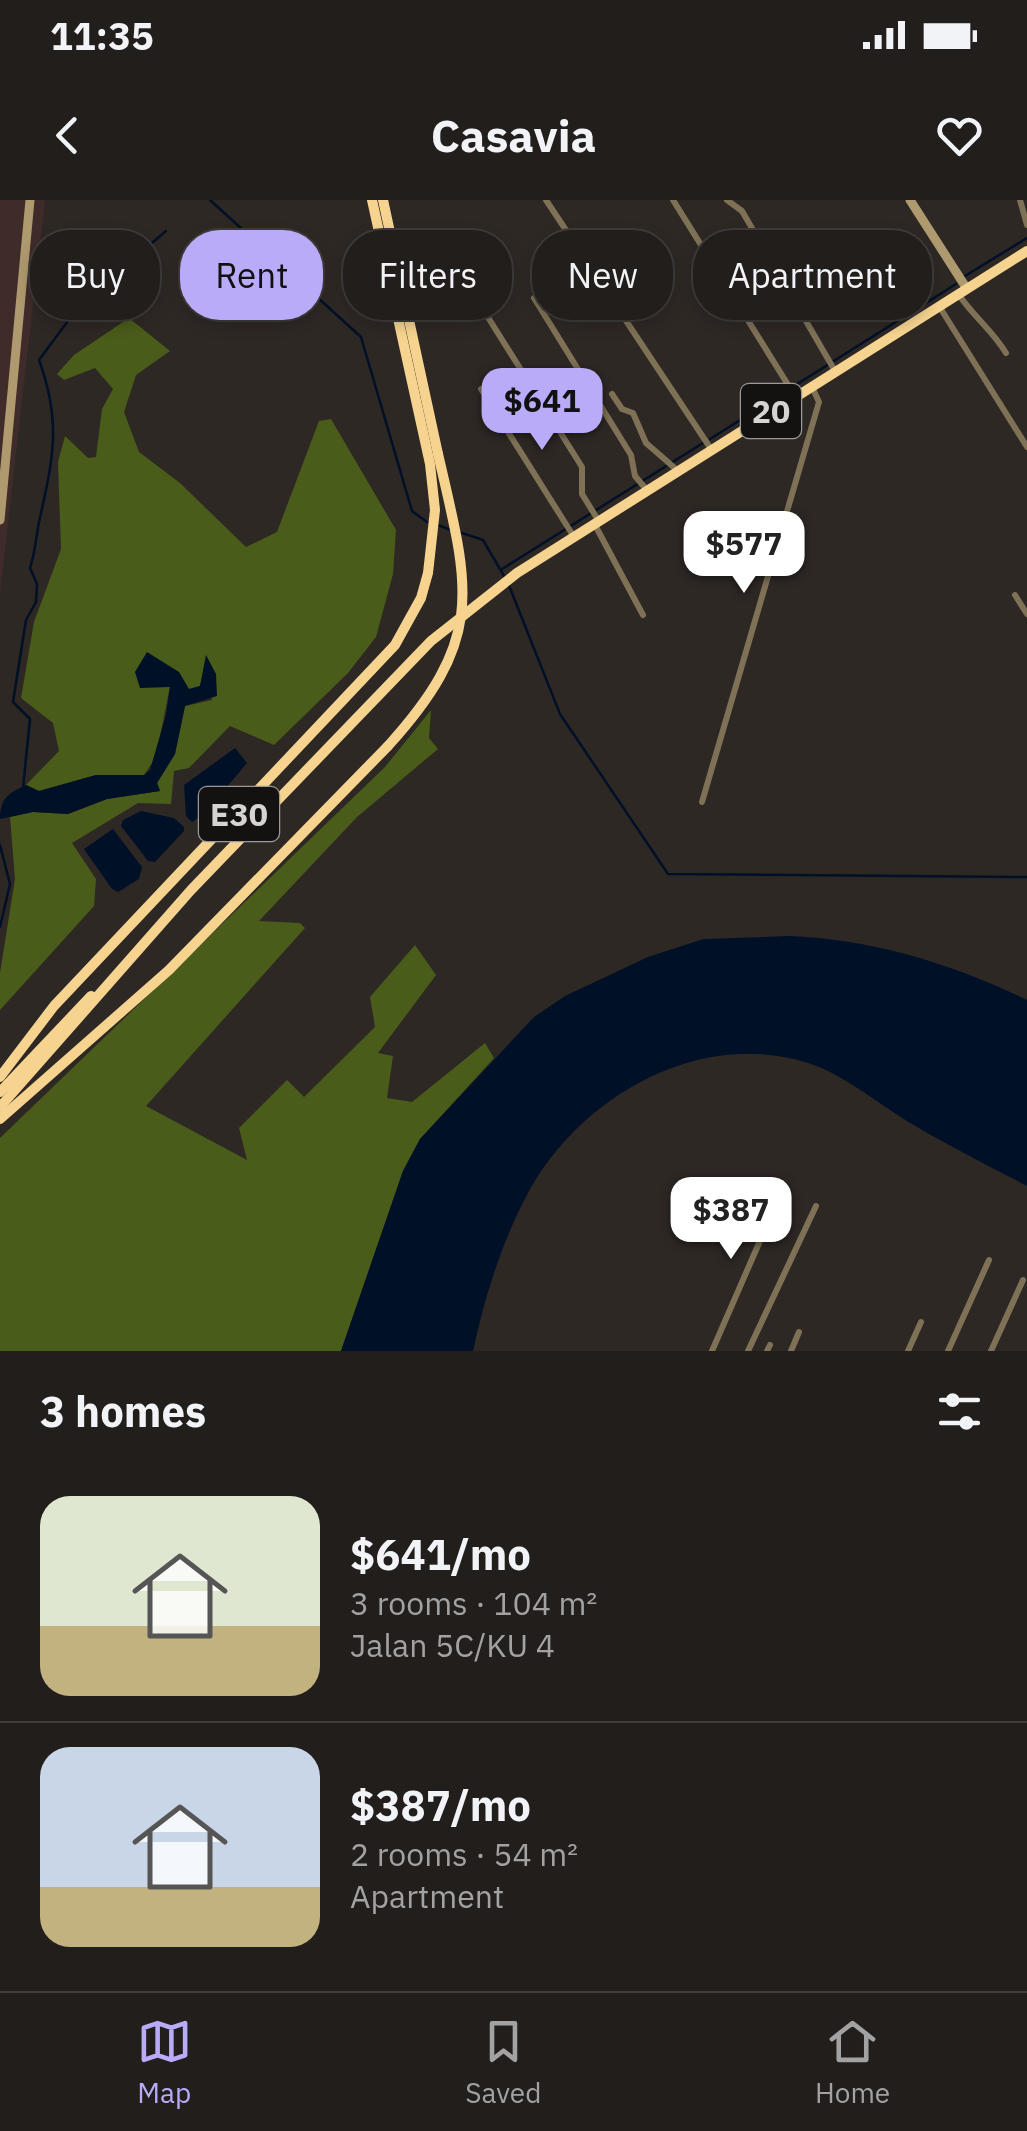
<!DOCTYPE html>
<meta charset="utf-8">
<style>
body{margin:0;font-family:"IBM Plex Sans",sans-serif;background:#2a2725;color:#f1f3f6;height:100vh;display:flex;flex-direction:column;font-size:38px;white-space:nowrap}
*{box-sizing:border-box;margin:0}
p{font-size:32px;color:#a2a2a3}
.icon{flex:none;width:55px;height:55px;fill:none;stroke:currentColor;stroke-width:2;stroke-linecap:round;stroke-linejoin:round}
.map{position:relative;height:1151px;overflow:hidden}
.details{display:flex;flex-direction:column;background:#221e1c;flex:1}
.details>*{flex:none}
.top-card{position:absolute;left:30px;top:30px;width:968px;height:90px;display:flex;gap:20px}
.price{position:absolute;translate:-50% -85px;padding:0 22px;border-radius:20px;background:#fff;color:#222;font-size:32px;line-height:65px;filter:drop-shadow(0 2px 5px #0008)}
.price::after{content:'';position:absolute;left:50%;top:60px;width:30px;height:22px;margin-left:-15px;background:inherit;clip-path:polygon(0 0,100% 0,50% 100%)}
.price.on{background:#b9abf7;color:#111}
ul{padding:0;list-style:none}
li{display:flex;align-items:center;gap:30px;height:250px;padding:0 40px}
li+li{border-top:2px solid #3f3c3b}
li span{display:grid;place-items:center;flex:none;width:280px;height:200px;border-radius:30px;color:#555}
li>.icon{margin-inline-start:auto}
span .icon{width:120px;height:120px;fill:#fffc;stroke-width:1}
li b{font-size:42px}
h2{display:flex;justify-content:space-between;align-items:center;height:120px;padding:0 40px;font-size:42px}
.pill{padding:0 35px;border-radius:40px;background:#221e1c;box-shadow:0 5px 15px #0003,0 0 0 2px #3f3c3b;font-size:35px;line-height:90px}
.pill.on{background:#b9abf7;color:#111}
.status{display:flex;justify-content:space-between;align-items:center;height:70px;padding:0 50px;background:#221e1c;direction:ltr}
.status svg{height:28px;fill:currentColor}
header{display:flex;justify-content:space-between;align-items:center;height:130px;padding:0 40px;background:#221e1c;font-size:45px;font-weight:700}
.tabs{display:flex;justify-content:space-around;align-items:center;height:140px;border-top:2px solid #3f3c3b;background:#221e1c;font-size:28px;color:#a2a2a3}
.tabs a{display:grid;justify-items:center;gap:5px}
.tabs .on{color:#b9abf7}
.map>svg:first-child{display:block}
</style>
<div class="status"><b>11:35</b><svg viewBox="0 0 49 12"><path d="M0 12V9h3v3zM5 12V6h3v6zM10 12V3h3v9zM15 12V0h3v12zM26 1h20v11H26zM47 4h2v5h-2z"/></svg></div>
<header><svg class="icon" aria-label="back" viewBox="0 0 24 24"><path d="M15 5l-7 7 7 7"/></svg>Casavia<svg class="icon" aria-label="heart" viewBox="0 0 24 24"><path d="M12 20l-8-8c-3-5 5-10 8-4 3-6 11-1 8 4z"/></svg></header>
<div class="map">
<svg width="1027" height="1151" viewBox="0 0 1027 1151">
<rect width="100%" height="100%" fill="#2e2825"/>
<!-- industrial -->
<polygon fill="#3f2b2a" points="0,0 45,0 0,393"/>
<!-- forest -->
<g fill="#4a5c19">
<polygon points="129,118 170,151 136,175 124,212 139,252 180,283 246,347 277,332 319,221 331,219 396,330 393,374 376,437 348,473 274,545 230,526 189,568 174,571 171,604 138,603 72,643 96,679 94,706 0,810 0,773 15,679 10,617 33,612 68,614 107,599 160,591 157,583 175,554 185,506 212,500 207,457 200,486 189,489 170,486 156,557 144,575 96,575 39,591 26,585 59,551 53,523 21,498 34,422 61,349 58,262 65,236 88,258 96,257 102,209 113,189 95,168 64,180 57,174 74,155"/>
<polygon points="431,510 429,538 438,549 357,617 259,721 300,723 305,728 146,906 247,960 239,928 287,880 304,897 375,827 370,797 415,745 436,775 378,853 393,856 387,898 412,902 485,843 494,858 420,939 403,971 341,1151 0,1151 0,938 385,567"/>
</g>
<!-- water -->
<g fill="#001027">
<path d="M147,452L179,472L189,489L200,486L206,455L216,474L217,496L185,506L175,554L157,583L160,591L107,599L68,614L33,612L0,619C0,599 8,593 26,585L39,591L96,575H144L150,570L166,515L170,487L140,488L135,472Z"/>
<path d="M235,548L247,563C237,575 203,617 192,622L186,616L184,585Z"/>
<polygon points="141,611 174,618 184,627 184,631 155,662 148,661 121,626 123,620"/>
<polygon points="113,629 142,667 139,679 118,692 112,689 84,649"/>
<path d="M789,736C871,739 953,764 1027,800V986C987,965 945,944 907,921C876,902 843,874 808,863C699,828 580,897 528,993C502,1041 484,1099 473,1151H341L403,971L420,939L534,817L565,796L648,757L688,744L704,739Z"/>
</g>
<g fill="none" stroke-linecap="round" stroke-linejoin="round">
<!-- stream -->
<g stroke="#001027" stroke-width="2.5">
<polyline points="210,0 361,137 412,311 427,322"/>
<polyline points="965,76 1027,38"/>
<polyline points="710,239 956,84"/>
<polyline points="435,324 451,330"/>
<polyline points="459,332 483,340 504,376"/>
<polyline points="502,369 703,243"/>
<polyline points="508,383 560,514 668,674 1027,677"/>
<path d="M23,588L30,519L13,502L26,420L36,402L37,384L30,368C35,353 36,338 39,322C53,259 62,223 39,160L82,102L166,31"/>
<polyline points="0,645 10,684 0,727"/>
</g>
<!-- street -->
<g stroke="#7e7156" stroke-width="6">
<polyline points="546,0 711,249"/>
<polyline points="673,0 795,196"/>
<polyline points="727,0 742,11 835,171"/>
<polyline points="1020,0 1027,25"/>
<polyline points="469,87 582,267 582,294 598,320"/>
<path d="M959,95C974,117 992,130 1006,153"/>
<polyline points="534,98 631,255 635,276 646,289"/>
<polyline points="939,106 1027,247"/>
<polyline points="481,189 574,337"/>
<polyline points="612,194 622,209 633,213 646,243 677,270"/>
<polyline points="595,325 643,415"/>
<polyline points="1015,395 1027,414"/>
<polyline points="702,602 819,202 812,187"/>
<polyline points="712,1151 783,988"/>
<polyline points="748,1151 816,1006"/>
<polyline points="767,1151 770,1145"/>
<polyline points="791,1151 799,1132"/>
<polyline points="908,1151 921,1122"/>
<polyline points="948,1151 989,1060"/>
<polyline points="991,1151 1023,1080"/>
</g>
<!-- secondary -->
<g stroke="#af996e" stroke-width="9">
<polyline points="910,0 967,89"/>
<polyline points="0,320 30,0"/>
</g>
<!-- highway -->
<g stroke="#f6d490" stroke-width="10">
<polyline points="383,0 438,254"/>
<polyline points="0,877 54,806 395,445 421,398 428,373 435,310 430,264 372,0"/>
<polyline points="0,892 91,796"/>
<polyline points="0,907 191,690 431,441 517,373 1027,51"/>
<polyline points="0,919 169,770 388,546"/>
</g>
<!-- highway-bridge -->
<path stroke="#f6d490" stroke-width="10" d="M388,546C487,437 469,388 438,254"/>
</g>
<g text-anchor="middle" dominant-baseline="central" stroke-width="8" stroke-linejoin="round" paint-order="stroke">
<!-- shield labels -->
<g fill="#141210" stroke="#9c9996" stroke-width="2.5">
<rect x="741" y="184" width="60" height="54" rx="8"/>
<rect x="199" y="587" width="80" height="54" rx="8"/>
</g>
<g font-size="32" font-weight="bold" fill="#d6d3d0">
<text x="771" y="211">20</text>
<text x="239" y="614">E30</text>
</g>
</g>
</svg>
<b class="price on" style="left:542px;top:253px">$641</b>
<b class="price" style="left:744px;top:396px">$577</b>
<b class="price" style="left:731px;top:1062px">$387</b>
<div class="top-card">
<a class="pill">Buy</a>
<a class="pill on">Rent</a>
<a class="pill">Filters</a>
<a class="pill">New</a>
<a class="pill">Apartment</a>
</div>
</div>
<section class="details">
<h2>3 homes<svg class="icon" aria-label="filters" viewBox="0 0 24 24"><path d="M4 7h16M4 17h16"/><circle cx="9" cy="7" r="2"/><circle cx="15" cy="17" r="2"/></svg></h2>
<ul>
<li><span style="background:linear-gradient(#dfe7d0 65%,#c2b280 0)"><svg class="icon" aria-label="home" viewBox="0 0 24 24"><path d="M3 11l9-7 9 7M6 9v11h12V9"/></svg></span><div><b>$641/mo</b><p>3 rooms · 104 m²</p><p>Jalan 5C/KU 4</p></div></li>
<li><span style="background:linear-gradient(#c9d6e8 70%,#c2b280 0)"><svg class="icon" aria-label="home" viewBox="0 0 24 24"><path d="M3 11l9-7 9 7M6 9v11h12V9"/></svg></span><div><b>$387/mo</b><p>2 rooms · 54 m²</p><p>Apartment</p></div></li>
</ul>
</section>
<nav class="tabs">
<a class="on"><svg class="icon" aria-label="map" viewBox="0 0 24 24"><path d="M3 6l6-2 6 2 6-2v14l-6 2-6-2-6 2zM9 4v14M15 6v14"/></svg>Map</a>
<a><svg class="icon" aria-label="saved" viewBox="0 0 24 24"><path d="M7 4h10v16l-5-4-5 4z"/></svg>Saved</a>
<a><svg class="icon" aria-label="home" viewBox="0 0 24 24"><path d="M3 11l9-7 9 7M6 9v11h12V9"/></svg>Home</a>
</nav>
